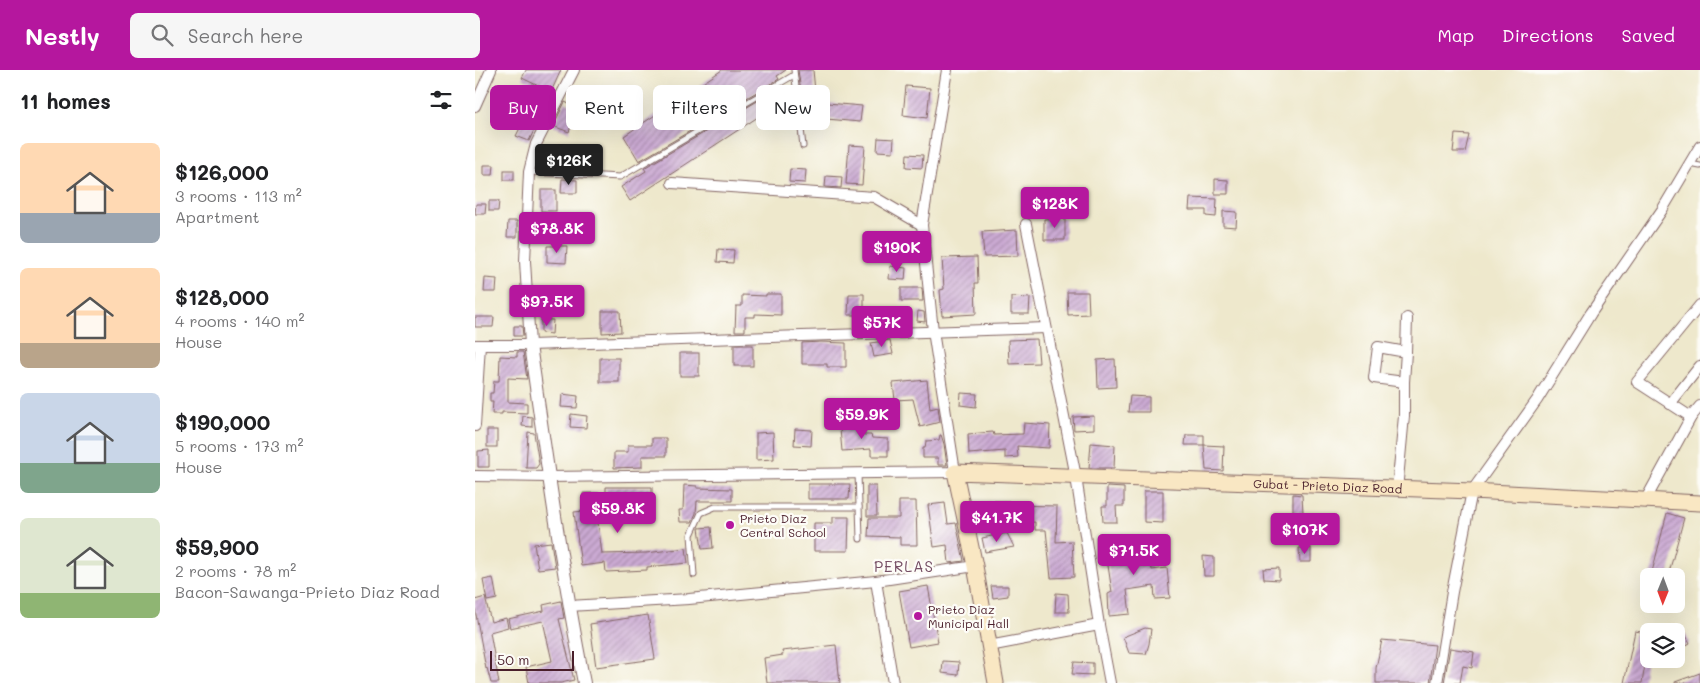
<!DOCTYPE html>
<meta charset="utf-8">
<style>
body{margin:0;font-family:Mali,sans-serif;background:#f6f6f6;color:#202124;height:100vh;display:flex;flex-direction:column;font-size:19px;white-space:nowrap}
*{box-sizing:border-box;margin:0}
p{font-size:16px;color:#757577}
.icon{flex:none;width:28px;height:28px;fill:none;stroke:currentColor;stroke-width:2;stroke-linecap:round;stroke-linejoin:round}
.map{position:relative;flex:1;overflow:hidden}
.drawer{display:flex;flex-direction:column;background:#fff;width:475px}
.drawer>*{flex:none}
.top-card{position:absolute;left:15px;top:15px;width:475px;height:45px;display:flex;gap:10px}
.needle{width:32px;rotate:181deg}
.buttons{position:absolute;left:1165px;top:498px;display:grid;gap:10px}
.buttons a{display:grid;place-items:center;width:45px;height:45px;border-radius:8px;background:#fff;box-shadow:0 5px 20px #0002;font-size:25px}
.scale{position:absolute;left:15px;bottom:12px;width:84px;box-sizing:border-box;padding-left:5px;border:2px solid #4a1f2b;border-top:0;font-size:14px;line-height:18px;white-space:nowrap;color:#4a1f2b;-webkit-text-stroke:4px #fdfcf7;paint-order:stroke}
.price{position:absolute;translate:-50% -42px;padding:0 11px;border-radius:5px;background:#b5179e;color:#fff;font-size:16px;line-height:32px;filter:drop-shadow(0 1px 2px #0008)}
.price::after{content:'';position:absolute;left:50%;top:30px;width:15px;height:11px;margin-left:-8px;background:inherit;clip-path:polygon(0 0,100% 0,50% 100%)}
.price.current{background:#222;color:#fff}
ul{padding:0;list-style:none}
li{display:flex;align-items:center;gap:15px;height:125px;padding:0 20px}
li span{display:grid;place-items:center;flex:none;width:140px;height:100px;border-radius:8px;color:#555}
li>.icon{margin-inline-start:auto}
span .icon{width:60px;height:60px;fill:#fffc;stroke-width:1}
li b{font-size:21px}
h2{display:flex;justify-content:space-between;align-items:center;height:60px;padding:0 20px;font-size:21px}
.tag{padding:0 18px;border-radius:8px;background:#fff;box-shadow:0 5px 20px #0002;font-size:18px;line-height:45px}
.tag.current{background:#b5179e;color:#fff}
header{display:flex;align-items:center;gap:30px;box-sizing:border-box;height:70px;padding:0 25px;background:#b5179e;color:#fff}
header strong{font-size:24px}
nav{display:flex;gap:28px;margin-inline-start:auto;font-size:18px}
.search{width:350px;height:45px;background:#f6f6f6;display:flex;align-items:center;gap:12px;box-sizing:border-box;padding:0 18px;border-radius:8px;color:#757577;font-size:19px}
main{display:flex;flex:1;min-height:0}
.map>svg:first-child{display:block}
</style>
<header>
<strong>Nestly</strong>
<div class="search"><svg class="icon" aria-label="search" viewBox="0 0 24 24"><circle cx="10" cy="10" r="6"/><path d="M15 15l6 6"/></svg>Search here</div>
<nav><a>Map</a><a>Directions</a><a>Saved</a></nav>
</header>
<main>
<section class="drawer">
<h2>11 homes<svg class="icon" aria-label="filters" viewBox="0 0 24 24"><path d="M4 7h16M4 17h16"/><circle cx="9" cy="7" r="2"/><circle cx="15" cy="17" r="2"/></svg></h2>
<ul>
<li><span style="background:linear-gradient(#ffd9b3 70%,#9aa5b1 0)"><svg class="icon" aria-label="home" viewBox="0 0 24 24"><path d="M3 11l9-7 9 7M6 9v11h12V9"/></svg></span><div><b>$126,000</b><p>3 rooms · 113 m²</p><p>Apartment</p></div></li>
<li><span style="background:linear-gradient(#ffd9b3 75%,#b9a48a 0)"><svg class="icon" aria-label="home" viewBox="0 0 24 24"><path d="M3 11l9-7 9 7M6 9v11h12V9"/></svg></span><div><b>$128,000</b><p>4 rooms · 140 m²</p><p>House</p></div></li>
<li><span style="background:linear-gradient(#c9d6e8 70%,#7fa58c 0)"><svg class="icon" aria-label="home" viewBox="0 0 24 24"><path d="M3 11l9-7 9 7M6 9v11h12V9"/></svg></span><div><b>$190,000</b><p>5 rooms · 173 m²</p><p>House</p></div></li>
<li><span style="background:linear-gradient(#dfe7d0 75%,#8fb573 0)"><svg class="icon" aria-label="home" viewBox="0 0 24 24"><path d="M3 11l9-7 9 7M6 9v11h12V9"/></svg></span><div><b>$59,900</b><p>2 rooms · 78 m²</p><p>Bacon-Sawanga-Prieto Diaz Road</p></div></li>
</ul>
</section>
<div class="map">
<svg width="1225" height="613" viewBox="0 0 1225 613">
<defs>
<pattern id="building-hatch" width="6" height="6" patternUnits="userSpaceOnUse" patternTransform="scale(1.25)"><rect width="6" height="6" fill="#cbaad3"/><path d="M-1 1l2-2M0 6l6-6M5 7l2-2" fill="none" stroke="#a78aab"/></pattern>
</defs>
<rect width="100%" height="100%" fill="#fdfcf7"/>
<filter id="ink" filterUnits="userSpaceOnUse"><feTurbulence type="fractalNoise" baseFrequency=".02" numOctaves="2"/><feDisplacementMap in="SourceGraphic" scale="10" xChannelSelector="R" yChannelSelector="G"/><feConvolveMatrix kernelMatrix="1 2 1 2 8 2 1 2 1" color-interpolation-filters="sRGB"/></filter>
<filter id="wash" filterUnits="userSpaceOnUse"><feTurbulence type="fractalNoise" baseFrequency=".0096" numOctaves="4" result="noise"/><feDisplacementMap in="SourceGraphic" scale="20" xChannelSelector="R" yChannelSelector="G"/><feGaussianBlur stdDeviation="1.12" result="paint"/><feColorMatrix in="noise" values="0 0 0 0 0 0 0 0 0 0 0 0 0 0 0 0 0 1.4 0 .05"/><feComposite in="paint" operator="in"/></filter>
<g filter="url(#wash)">
<rect width="100%" height="100%" fill="#eee8cc"/>
<g id="blocks">
<!-- building -->
<g fill="url(#building-hatch)">
<polygon points="51,0 86,0 76,22 47,8"/>
<polygon points="247,0 311,0 302,6 304,9 164,91 149,66"/>
<polygon points="323,0 338,0 341,32 387,36 385,52 329,47 328,28 327,28"/>
<polygon points="308,16 315,26 155,131 146,117 171,101 169,98"/>
<polygon points="431,16 455,18 452,48 428,45"/>
<polygon points="90,32 100,37 94,49 98,50 94,62 78,56"/>
<polygon points="33,33 66,45 54,71 41,66 46,56 27,47"/>
<polygon points="980,64 994,65 990,82 978,82"/>
<polygon points="403,68 419,69 418,82 402,81"/>
<polygon points="374,75 390,76 387,115 371,114"/>
<polygon points="432,84 448,85 447,98 431,97"/>
<polygon points="9,95 19,95 18,105 9,105"/>
<polygon points="315,99 331,100 330,113 314,112"/>
<rect x="29" y="100" width="10" height="10"/>
<polygon points="351,106 367,107 366,118 350,117"/>
<polygon points="87,109 102,110 102,123 86,123"/>
<polygon points="740,109 753,110 753,124 740,124"/>
<rect x="66" y="120" width="15" height="21"/>
<polygon points="715,128 742,129 741,147 731,146 731,140 714,140"/>
<polygon points="14,131 24,131 23,141 14,141"/>
<polygon points="1,134 11,134 10,144 0,144"/>
<polygon points="748,141 762,142 761,157 748,156"/>
<polygon points="590,148 590,170 569,170 569,149"/>
<polygon points="33,151 42,151 42,167 32,167"/>
<polygon points="542,160 543,186 509,187 507,162"/>
<polygon points="72,176 92,176 91,193 72,192"/>
<polygon points="243,179 259,180 258,193 242,192"/>
<polygon points="502,187 503,213 500,213 501,244 467,246 465,220 469,219 467,188"/>
<polygon points="415,196 431,198 430,210 414,209"/>
<polygon points="10,208 22,209 21,222 9,222"/>
<polygon points="426,218 447,218 448,231 426,231"/>
<polygon points="592,222 613,222 614,244 593,245"/>
<polygon points="291,224 306,224 306,245 280,244 280,247 270,247 270,261 260,261 261,236 267,236 267,225 291,226"/>
<polygon points="374,224 389,224 389,245 373,245"/>
<polygon points="536,227 555,228 554,244 536,244"/>
<polygon points="127,241 145,241 146,262 127,263"/>
<polygon points="443,241 449,242 450,252 442,251"/>
<polygon points="0,247 19,247 18,257 0,257"/>
<polygon points="66,250 78,250 77,264 66,263"/>
<polygon points="39,256 47,256 48,266 39,266"/>
<polygon points="562,269 564,293 534,294 533,270"/>
<polygon points="415,270 418,284 399,287 396,273"/>
<polygon points="346,272 371,273 371,297 352,297 352,294 327,294 327,273"/>
<rect x="259" y="275" width="19" height="21"/>
<polygon points="42,282 48,282 52,309 33,308 33,332 52,333 52,343 27,342 27,344 17,344 18,332 15,332 15,323 18,323 19,311 24,311 25,286 42,287"/>
<rect x="205" y="283" width="19" height="23"/>
<rect x="125" y="288" width="19" height="24"/>
<polygon points="640,289 641,317 623,318 622,290"/>
<polygon points="452,310 455,339 463,337 465,352 445,357 438,329 420,330 418,313"/>
<polygon points="486,323 502,324 501,337 485,335"/>
<polygon points="87,324 103,326 102,338 86,337"/>
<polygon points="655,326 674,327 674,342 653,342"/>
<polygon points="96,344 112,346 111,358 95,357"/>
<polygon points="48,346 57,347 57,357 47,356"/>
<polygon points="619,346 619,359 599,360 598,347"/>
<polygon points="376,348 389,348 389,365 396,365 397,368 413,369 413,386 396,386 396,379 367,381 365,359 377,358"/>
<polygon points="549,353 575,355 574,378 542,376 543,387 530,388 530,381 494,384 493,364 518,362 519,365 548,364"/>
<polygon points="320,359 337,360 336,376 319,375"/>
<rect x="12" y="360" width="10" height="17"/>
<polygon points="53,362 59,363 64,394 61,398 51,398"/>
<polygon points="298,362 299,389 281,390 281,363"/>
<polygon points="465,365 466,365 469,374 472,395 463,395 463,388 448,388 448,378 450,378 451,371 464,370"/>
<polygon points="711,365 729,365 729,375 710,375"/>
<polygon points="177,368 191,368 191,386 167,386 167,397 139,398 139,382 153,382 153,375 177,375"/>
<polygon points="616,373 640,375 639,398 614,398"/>
<polygon points="729,375 749,376 748,401 731,400"/>
<polygon points="14,380 14,397 3,397 3,381"/>
<polygon points="333,414 375,414 374,429 333,429"/>
<polygon points="209,415 222,416 222,418 257,419 257,431 222,431 221,443 217,452 205,452 204,440 208,440"/>
<polygon points="392,416 401,416 402,446 392,446"/>
<polygon points="131,417 177,417 177,432 124,433 124,437 121,437 127,484 171,483 211,478 213,493 172,497 172,500 131,502 130,493 106,496 99,442 109,441 108,423 131,423"/>
<polygon points="632,417 649,418 649,436 641,436 642,452 628,452 627,436 632,436"/>
<polygon points="669,421 688,421 688,453 669,452"/>
<polygon points="818,424 827,425 828,443 818,442"/>
<polygon points="424,431 441,431 442,475 425,475 425,467 393,466 394,448 424,448"/>
<polygon points="519,431 534,431 535,442 512,443 514,456 501,457 496,434"/>
<polygon points="470,433 473,454 481,453 489,491 474,493 472,475 459,477 453,435"/>
<polygon points="534,435 582,436 581,472 597,471 599,507 576,508 571,460 560,460 560,452 536,454"/>
<polygon points="1192,443 1209,448 1193,506 1176,506"/>
<polygon points="358,447 374,447 373,481 339,481 339,453 358,453"/>
<polygon points="236,457 238,478 227,479 224,458"/>
<polygon points="532,463 539,477 510,482 507,468"/>
<polygon points="649,466 671,469 677,500 692,498 695,528 680,529 679,516 652,520 655,544 634,546 633,524 637,522 632,489 650,487"/>
<polygon points="76,472 80,497 63,499 59,474"/>
<polygon points="824,478 836,478 836,492 825,492"/>
<polygon points="728,486 739,487 739,506 729,506"/>
<polygon points="804,498 804,510 789,509 788,499"/>
<polygon points="18,508 22,529 12,531 8,510"/>
<polygon points="453,516 463,572 434,577 424,521"/>
<polygon points="516,516 533,516 533,526 518,528"/>
<polygon points="581,523 593,524 594,542 580,542"/>
<polygon points="10,527 16,552 31,548 33,557 15,562 24,613 16,613 12,598 11,599 0,539 0,530"/>
<polygon points="86,531 89,548 84,549 99,610 86,613 54,613 51,597 77,591 68,551 35,558 33,549 69,541 68,535"/>
<polygon points="173,545 180,589 121,597 115,554"/>
<polygon points="670,558 676,559 674,574 671,584 654,583 648,567"/>
<polygon points="1208,560 1215,573 1201,581 1201,564"/>
<polygon points="1160,561 1172,563 1168,582 1172,583 1167,613 1149,613"/>
<polygon points="907,570 960,575 955,613 901,613 901,598"/>
<polygon points="361,575 365,613 292,613 289,588 308,585 307,581"/>
<polygon points="975,578 999,582 997,598 988,596 985,613 969,613"/>
<polygon points="468,591 484,592 483,605 467,603"/>
<polygon points="599,592 618,593 618,605 597,604"/>
<polygon points="1225,603 1225,613 1200,613 1200,612"/>
</g>
</g>
</g>
<g filter="url(#ink)">
<use href="#blocks" fill-opacity="0" stroke="#836563" stroke-width="1"/>
<g fill="none" stroke-linecap="round" stroke-linejoin="round">
<!-- service casing -->
<g stroke="#836563" stroke-width="7">
<g id="service">
<polyline points="319,0 328,76"/>
<polyline points="1215,94 1225,96"/>
<polyline points="54,102 145,107 319,5"/>
<polyline points="383,403 385,469"/>
<polyline points="219,505 216,465 226,443 240,437 384,437"/>
</g>
</g>
<!-- minor casing -->
<g stroke="#836563" stroke-width="12">
<g id="minor">
<polyline points="0,36 16,0"/>
<polyline points="197,113 399,127 447,155"/>
<polyline points="551,154 601,407 624,555 635,613"/>
<polyline points="0,275 55,275 571,258"/>
<polyline points="55,275 50,191 54,102 61,74 99,0"/>
<polygon points="903,277 931,282 929,312 899,308"/>
<polyline points="931,282 932,248"/>
<polyline points="1195,334 1225,296"/>
<polyline points="1216,347 1162,312 1225,235"/>
<polyline points="0,356 5,275"/>
<polyline points="0,406 73,407 480,402 458,261 447,155 472,0"/>
<polyline points="922,420 929,346 929,312"/>
<polyline points="1170,431 1216,347 1225,336"/>
<polyline points="94,536 214,529 401,511"/>
<polyline points="514,576 624,555"/>
<polyline points="418,613 401,511 500,496"/>
<polyline points="962,613 977,522 997,421 1062,330 1116,243 1187,140 1225,76"/>
</g>
</g>
<!-- tertiary casing -->
<g stroke="#836563" stroke-width="14">
<path id="tertiary" d="M55,275C71,388 87,501 109,613"/>
</g>
<!-- secondary casing -->
<g stroke="#836563" stroke-width="17">
<g id="secondary">
<path id="s1" d="M521,613L500,496L480,402L997,421L1225,433"/>
</g>
</g>
<!-- service -->
<use href="#service" stroke="#fff" stroke-width="5"/>
<!-- minor -->
<use href="#minor" stroke="#fff" stroke-width="10"/>
<!-- tertiary -->
<use href="#tertiary" stroke="#fff" stroke-width="12"/>
<!-- secondary -->
<use href="#secondary" stroke="#f9e7c3" stroke-width="15"/>
</g>
</g>
<!-- markers -->
<g fill="#b5179e" stroke="#fdfcf7" stroke-width="2">
<circle cx="255" cy="455" r="5"/>
<circle cx="443" cy="546" r="5"/>
</g>
<g text-anchor="middle" dominant-baseline="central" stroke-width="4.5" stroke-linejoin="round" paint-order="stroke">
<!-- street labels -->
<g font-size="12" fill="#4a1f2b" stroke="#fdfcf7">
<text stroke="none"><textPath href="#s1" startOffset="588">Gubat - Prieto Diaz Road</textPath></text>
</g>
<!-- poi labels -->
<g font-size="12" fill="#4a1f2b" stroke="#fdfcf7" text-anchor="start">
<text x="265" y="448">Prieto Diaz<tspan x="265" dy="14">Central School</tspan></text>
<text x="453" y="539">Prieto Diaz<tspan x="453" dy="14">Municipal Hall</tspan></text>
</g>
<!-- quarter labels -->
<g font-size="15" letter-spacing="1" fill="#775066" stroke="#fdfcf7">
<text x="429" y="496">PERLAS</text>
</g>
</g>
</svg>
<div class="buttons">
<a><svg class="needle" viewBox="-14 -14 28 28"><path d="M0-13l5 13h-10z" fill="#e53935"/><path d="M0 13l5-13h-10z" fill="#757577"/></svg></a>
<a><svg class="icon" aria-label="layers" viewBox="0 0 24 24"><path d="M12 4l9 5-9 5-9-5zM3 14l9 5 9-5"/></svg></a>
</div>
<div class="scale">50 m</div>
<b class="price current" style="left:94px;top:116px">$126K</b>
<b class="price" style="left:580px;top:159px">$128K</b>
<b class="price" style="left:82px;top:184px">$78.8K</b>
<b class="price" style="left:422px;top:203px">$190K</b>
<b class="price" style="left:72px;top:257px">$97.5K</b>
<b class="price" style="left:407px;top:278px">$57K</b>
<b class="price" style="left:387px;top:370px">$59.9K</b>
<b class="price" style="left:143px;top:464px">$59.8K</b>
<b class="price" style="left:522px;top:473px">$41.7K</b>
<b class="price" style="left:830px;top:485px">$107K</b>
<b class="price" style="left:659px;top:506px">$71.5K</b>
<div class="top-card">
<a class="tag current">Buy</a>
<a class="tag">Rent</a>
<a class="tag">Filters</a>
<a class="tag">New</a>
</div>
</div>
</main>
